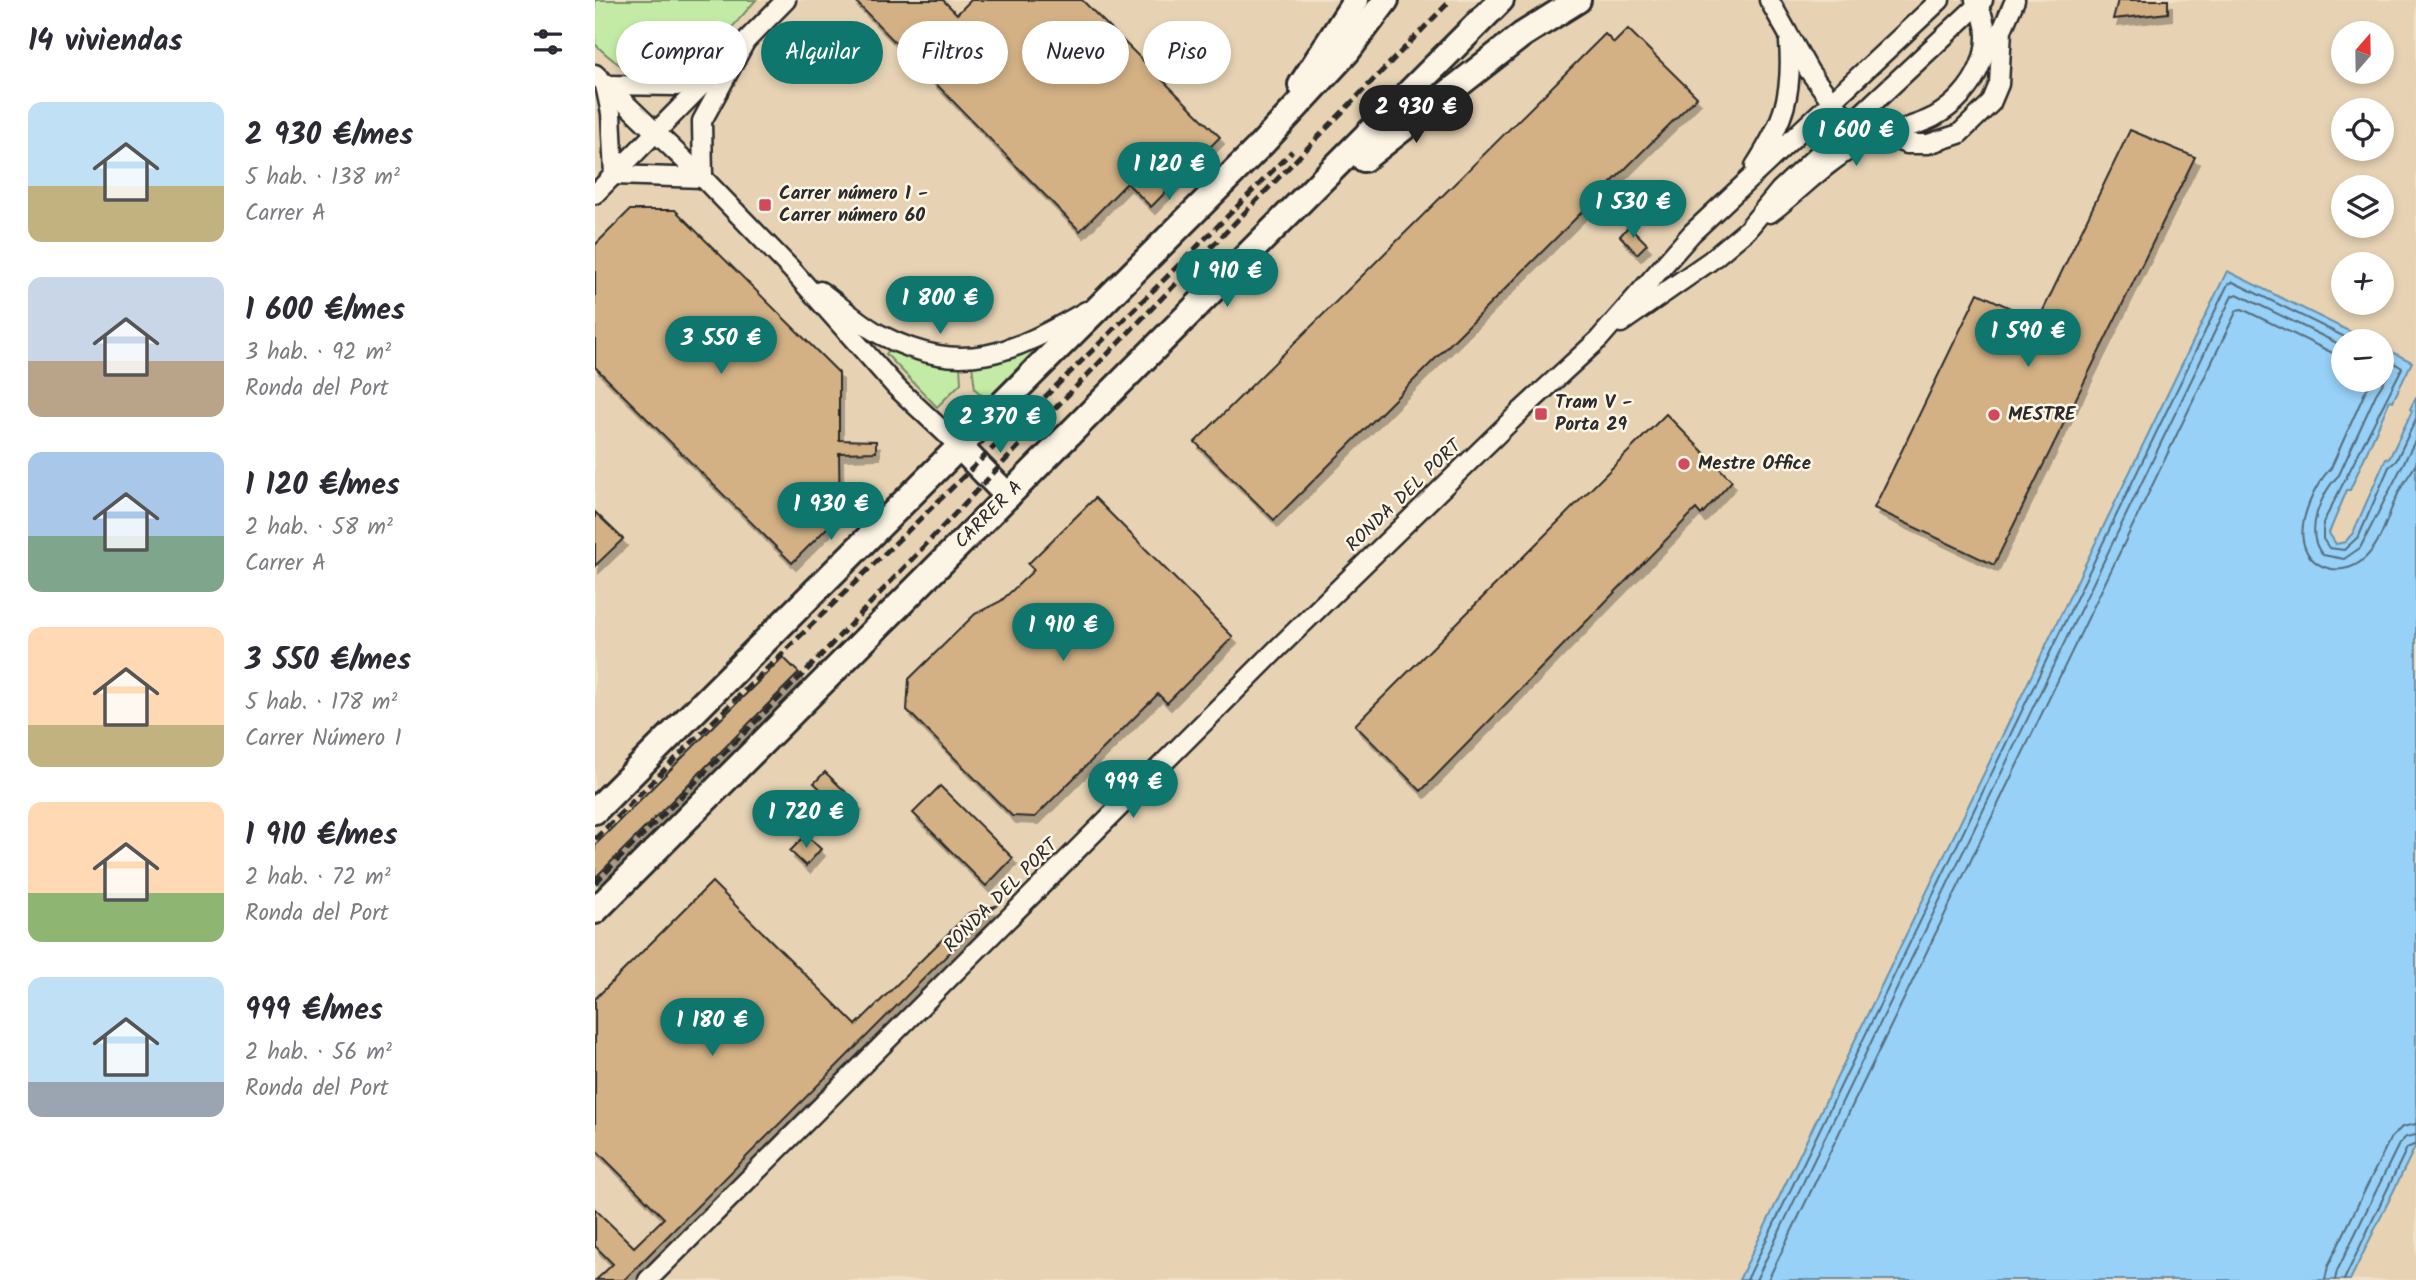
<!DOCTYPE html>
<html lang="es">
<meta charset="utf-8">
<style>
body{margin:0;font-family:Kalam,sans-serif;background:#f2f2f3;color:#2b2b33;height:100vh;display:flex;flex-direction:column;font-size:26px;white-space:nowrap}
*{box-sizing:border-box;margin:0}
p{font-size:23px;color:#7c7c81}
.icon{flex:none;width:38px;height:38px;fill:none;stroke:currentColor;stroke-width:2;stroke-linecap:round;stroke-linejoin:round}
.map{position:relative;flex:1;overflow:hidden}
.panel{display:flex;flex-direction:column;background:#fff;width:595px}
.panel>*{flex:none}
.top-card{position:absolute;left:21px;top:21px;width:665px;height:63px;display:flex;gap:14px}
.needle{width:46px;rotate:20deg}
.tools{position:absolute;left:1736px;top:21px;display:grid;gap:14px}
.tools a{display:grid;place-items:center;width:63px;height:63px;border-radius:50%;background:#fff;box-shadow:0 4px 10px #0003;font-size:35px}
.price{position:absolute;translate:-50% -60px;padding:0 16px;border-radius:24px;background:#0f766e;color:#fff;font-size:23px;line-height:46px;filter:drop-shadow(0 2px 4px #0008)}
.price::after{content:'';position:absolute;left:50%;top:42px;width:21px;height:16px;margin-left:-10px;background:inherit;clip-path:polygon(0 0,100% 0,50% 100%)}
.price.on{background:#222;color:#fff}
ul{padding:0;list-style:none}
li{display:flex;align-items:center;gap:21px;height:175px;padding:0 28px}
li span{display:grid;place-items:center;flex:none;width:196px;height:140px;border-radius:14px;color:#555}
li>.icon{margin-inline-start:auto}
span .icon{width:84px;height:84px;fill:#fffc;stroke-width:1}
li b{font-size:30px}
h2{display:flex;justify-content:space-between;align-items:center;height:84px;padding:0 28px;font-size:30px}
.tag{padding:0 24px;border-radius:32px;background:#fff;box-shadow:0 4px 10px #0003;font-size:24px;line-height:63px}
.tag.on{background:#0f766e;color:#fff}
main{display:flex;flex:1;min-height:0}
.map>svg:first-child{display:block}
</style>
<main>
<section class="panel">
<h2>14 viviendas<svg class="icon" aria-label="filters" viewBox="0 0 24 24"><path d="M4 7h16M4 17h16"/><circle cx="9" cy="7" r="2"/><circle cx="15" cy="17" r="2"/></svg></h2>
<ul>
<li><span style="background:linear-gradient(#bfe0f5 60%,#c2b280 0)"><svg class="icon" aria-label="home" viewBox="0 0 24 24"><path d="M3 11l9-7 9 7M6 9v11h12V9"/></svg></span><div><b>2 930 €/mes</b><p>5 hab. · 138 m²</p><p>Carrer A</p></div></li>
<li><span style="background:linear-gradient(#c9d6e8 60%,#b9a48a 0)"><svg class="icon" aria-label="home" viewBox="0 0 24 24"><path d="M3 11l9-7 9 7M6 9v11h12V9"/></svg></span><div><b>1 600 €/mes</b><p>3 hab. · 92 m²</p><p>Ronda del Port</p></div></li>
<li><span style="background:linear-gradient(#a9c7e8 60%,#7fa58c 0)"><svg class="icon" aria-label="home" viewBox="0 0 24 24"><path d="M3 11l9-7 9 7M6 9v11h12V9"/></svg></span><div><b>1 120 €/mes</b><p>2 hab. · 58 m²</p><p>Carrer A</p></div></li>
<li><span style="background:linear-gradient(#ffd9b3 70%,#c2b280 0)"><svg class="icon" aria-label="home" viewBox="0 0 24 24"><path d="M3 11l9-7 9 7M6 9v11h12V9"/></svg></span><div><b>3 550 €/mes</b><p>5 hab. · 178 m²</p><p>Carrer Número 1</p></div></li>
<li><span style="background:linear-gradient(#ffd9b3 65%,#8fb573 0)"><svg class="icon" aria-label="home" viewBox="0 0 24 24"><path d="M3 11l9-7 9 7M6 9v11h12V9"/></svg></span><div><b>1 910 €/mes</b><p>2 hab. · 72 m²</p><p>Ronda del Port</p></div></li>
<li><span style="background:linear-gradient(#bfe0f5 75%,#9aa5b1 0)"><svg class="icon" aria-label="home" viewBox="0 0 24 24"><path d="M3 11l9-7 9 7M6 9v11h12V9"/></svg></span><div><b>999 €/mes</b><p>2 hab. · 56 m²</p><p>Ronda del Port</p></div></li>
</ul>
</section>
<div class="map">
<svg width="1821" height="1280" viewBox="0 0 1821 1280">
<defs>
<filter id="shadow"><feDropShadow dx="4" dy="7" stdDeviation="0" flood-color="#0004"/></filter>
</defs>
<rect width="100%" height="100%" fill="#f0e1c8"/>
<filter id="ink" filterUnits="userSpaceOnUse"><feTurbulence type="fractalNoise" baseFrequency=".0143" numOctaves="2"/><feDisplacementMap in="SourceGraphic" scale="14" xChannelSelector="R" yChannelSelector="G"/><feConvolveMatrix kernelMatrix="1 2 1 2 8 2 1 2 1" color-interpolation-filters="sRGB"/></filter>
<g filter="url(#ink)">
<!-- built -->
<g fill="#e7d3b4" fill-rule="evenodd">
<path d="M0,0H1821V397L1815,409L1817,411L1794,459H1791L1758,533L1750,542L1738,543L1734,526L1817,362L1787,347V341H1774L1632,272L1144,1280H0ZM1748,33H1787V72H1748ZM1748,110H1787V149H1748ZM1748,187H1787V226H1748ZM1748,264H1787V303H1748Z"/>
<polygon points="1821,1145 1821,1280 1755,1280"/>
</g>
<!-- green -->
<g fill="#c3eba6" stroke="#778b68" stroke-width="2">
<path d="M0,0H161C110,57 73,117 0,44Z"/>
<polygon points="295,349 365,365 366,383 342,407 291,354"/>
<polygon points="435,351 437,353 392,400 380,389 377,365"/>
</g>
<!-- water -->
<polygon fill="#97d1f7" stroke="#6c8fa5" stroke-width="2" points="1632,271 1774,341 1748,341 1748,380 1787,380 1787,347 1817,362 1798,401 1795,400 1755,490 1752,490 1734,533 1741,544 1750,542 1758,533 1791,458 1794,459 1817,411 1815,409 1821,397 1821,1145 1755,1280 1144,1280"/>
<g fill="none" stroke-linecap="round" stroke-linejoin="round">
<!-- shore -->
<g stroke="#566d7d" stroke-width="2">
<polyline points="1787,355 1807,368 1728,523 1728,539 1734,548 1749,550 1764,536 1794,467 1801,461 1821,419"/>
<path d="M1787,365L1795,372L1781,394L1744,475C1726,492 1708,534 1728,555L1749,559L1765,548L1821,439"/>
<path d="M1779,380L1771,390L1736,468C1720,484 1704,519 1708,541C1714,572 1751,578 1771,557C1788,540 1792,516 1802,496C1807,484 1815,475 1821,464"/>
<polyline points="1152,1280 1633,284 1638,282 1758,341"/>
<polyline points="1161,1280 1637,296 1642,294 1748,346"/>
<polyline points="1173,1280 1642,310 1647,309 1748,358"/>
<polyline points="1730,1280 1733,1266 1795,1139 1807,1127 1821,1124"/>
<polyline points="1740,1280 1742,1271 1804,1144 1811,1137 1821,1135"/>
<polyline points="1749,1280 1812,1148 1821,1144"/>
</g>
</g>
<!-- building -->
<g fill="#d3b185" stroke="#2b2b2b" stroke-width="2" filter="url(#shadow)">
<polygon points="259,0 348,0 362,14 376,0 487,0 625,137 556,207 532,183 485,231"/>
<polygon points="1523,0 1573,0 1573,13 1518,19"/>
<polygon points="1033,29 1102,97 679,520 600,442 1010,34 1019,43"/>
<polygon points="1535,130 1600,157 1399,565 1279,508 1383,293 1443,321"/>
<polygon points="35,210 80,210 244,373 244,440 281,441 281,452 244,453 245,515 197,563 0,367 0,245"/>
<polygon points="1034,226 1052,244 1042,254 1025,236"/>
<polygon points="1071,414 1137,481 1106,515 1101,509 826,791 760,725"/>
<polygon points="500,498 638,637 572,703 563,694 440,817 417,816 312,710 314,679 380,614 406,601 439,570 433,564"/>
<polygon points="0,512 28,539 0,566"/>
<polygon points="188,657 204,673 0,878 0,845"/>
<polygon points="230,772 263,804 252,815 219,783"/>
<polygon points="345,786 418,858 391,886 318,813"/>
<polygon points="211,835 226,849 211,866 195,851"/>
<polygon points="117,882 261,1025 374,913 401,906 29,1280 1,1280 18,1264 0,1246 0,1209 39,1247 69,1218 0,1149 0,999"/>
</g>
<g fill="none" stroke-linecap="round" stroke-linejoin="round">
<!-- street casing -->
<g stroke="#2b2b2b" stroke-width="23">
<g id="street">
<polyline points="1174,0 1214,71 1237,102 1258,124 1312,144 1333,144 1364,134 1396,103 1404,84 1407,30 1420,0"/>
<polygon points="150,42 107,121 108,178 19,175 16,113 10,85 82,86"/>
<polyline points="0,74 108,178 197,270 301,387 364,446"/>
<path d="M1160,166C1189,121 1198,95 1194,42"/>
<polyline points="0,194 191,0"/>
<path d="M1175,213C1202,193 1230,163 1259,147C1284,133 1314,130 1339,117C1380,94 1407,43 1380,0"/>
<path d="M225,291C245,305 264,324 286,335C368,377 417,353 491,311"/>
<polyline points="1026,323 1115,261 1152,230 1185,190 1388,0"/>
<polyline points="53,1280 682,649 927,410 1004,339 1097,233 1345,0"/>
</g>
</g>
<!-- secondary casing -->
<g stroke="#2b2b2b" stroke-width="30">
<g id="secondary">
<polyline points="706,85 761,0"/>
<polyline points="769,159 927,35 983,0"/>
<polyline points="364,446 413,496"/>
<polyline points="0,811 666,145 752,52 791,0"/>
<polyline points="0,911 906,0"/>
</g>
</g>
<!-- street -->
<use href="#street" stroke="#fcf5e5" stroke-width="18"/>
<!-- secondary -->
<use href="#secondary" stroke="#fcf5e5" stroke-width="24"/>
<!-- rail -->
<g stroke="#2b2b2b" stroke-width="5" stroke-dasharray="10 5" stroke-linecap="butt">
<path d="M0,839C230,608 468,384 697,151"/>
<polyline points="0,883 215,667 440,429 855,1"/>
</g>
</g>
</g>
<!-- markers -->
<g fill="#d1495b" stroke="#fcf5e5" stroke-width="2.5">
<rect x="163" y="198" width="14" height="14" rx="3.5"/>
<rect x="939" y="407" width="14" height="14" rx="3.5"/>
<circle cx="1399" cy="415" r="7"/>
<circle cx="1089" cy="464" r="7"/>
</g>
<g text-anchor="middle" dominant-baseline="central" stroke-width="5" stroke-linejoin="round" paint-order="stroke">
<!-- poi labels -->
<g font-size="19" font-weight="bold" fill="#2b2b2b" stroke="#fcf5e5" text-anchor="start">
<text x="184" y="194">Carrer número 1 -<tspan x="184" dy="22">Carrer número 60</tspan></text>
<text x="960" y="403">Tram V -<tspan x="960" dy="22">Porta 29</tspan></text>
<text x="1413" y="415">MESTRE</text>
<text x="1103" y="464">Mestre Office</text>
</g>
<!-- street labels -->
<g font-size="19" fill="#2b2b2b" stroke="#fcf5e5">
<text transform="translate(809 496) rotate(-44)">RONDA DEL PORT</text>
<text transform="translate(394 515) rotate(-45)">CARRER A</text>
<text transform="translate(406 896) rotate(-45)">RONDA DEL PORT</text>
</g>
</g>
</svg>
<div class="tools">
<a><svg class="needle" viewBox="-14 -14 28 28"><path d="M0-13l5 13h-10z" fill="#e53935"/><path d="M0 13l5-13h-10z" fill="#7c7c81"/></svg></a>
<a><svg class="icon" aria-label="locate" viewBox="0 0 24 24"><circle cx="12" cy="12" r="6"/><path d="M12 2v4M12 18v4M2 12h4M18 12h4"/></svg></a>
<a><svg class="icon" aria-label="layers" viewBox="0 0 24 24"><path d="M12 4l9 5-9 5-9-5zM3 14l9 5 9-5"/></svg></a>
<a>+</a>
<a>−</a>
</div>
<b class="price on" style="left:821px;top:145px">2 930 €</b>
<b class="price" style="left:1261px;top:168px">1 600 €</b>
<b class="price" style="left:574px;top:202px">1 120 €</b>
<b class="price" style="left:1038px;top:240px">1 530 €</b>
<b class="price" style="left:632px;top:309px">1 910 €</b>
<b class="price" style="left:345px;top:336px">1 800 €</b>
<b class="price" style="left:1433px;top:369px">1 590 €</b>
<b class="price" style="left:126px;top:376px">3 550 €</b>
<b class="price" style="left:405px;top:455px">2 370 €</b>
<b class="price" style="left:236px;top:542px">1 930 €</b>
<b class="price" style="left:468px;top:663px">1 910 €</b>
<b class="price" style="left:538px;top:820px">999 €</b>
<b class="price" style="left:211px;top:850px">1 720 €</b>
<b class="price" style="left:117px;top:1058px">1 180 €</b>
<div class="top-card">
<a class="tag">Comprar</a>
<a class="tag on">Alquilar</a>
<a class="tag">Filtros</a>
<a class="tag">Nuevo</a>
<a class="tag">Piso</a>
</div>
</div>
</main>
